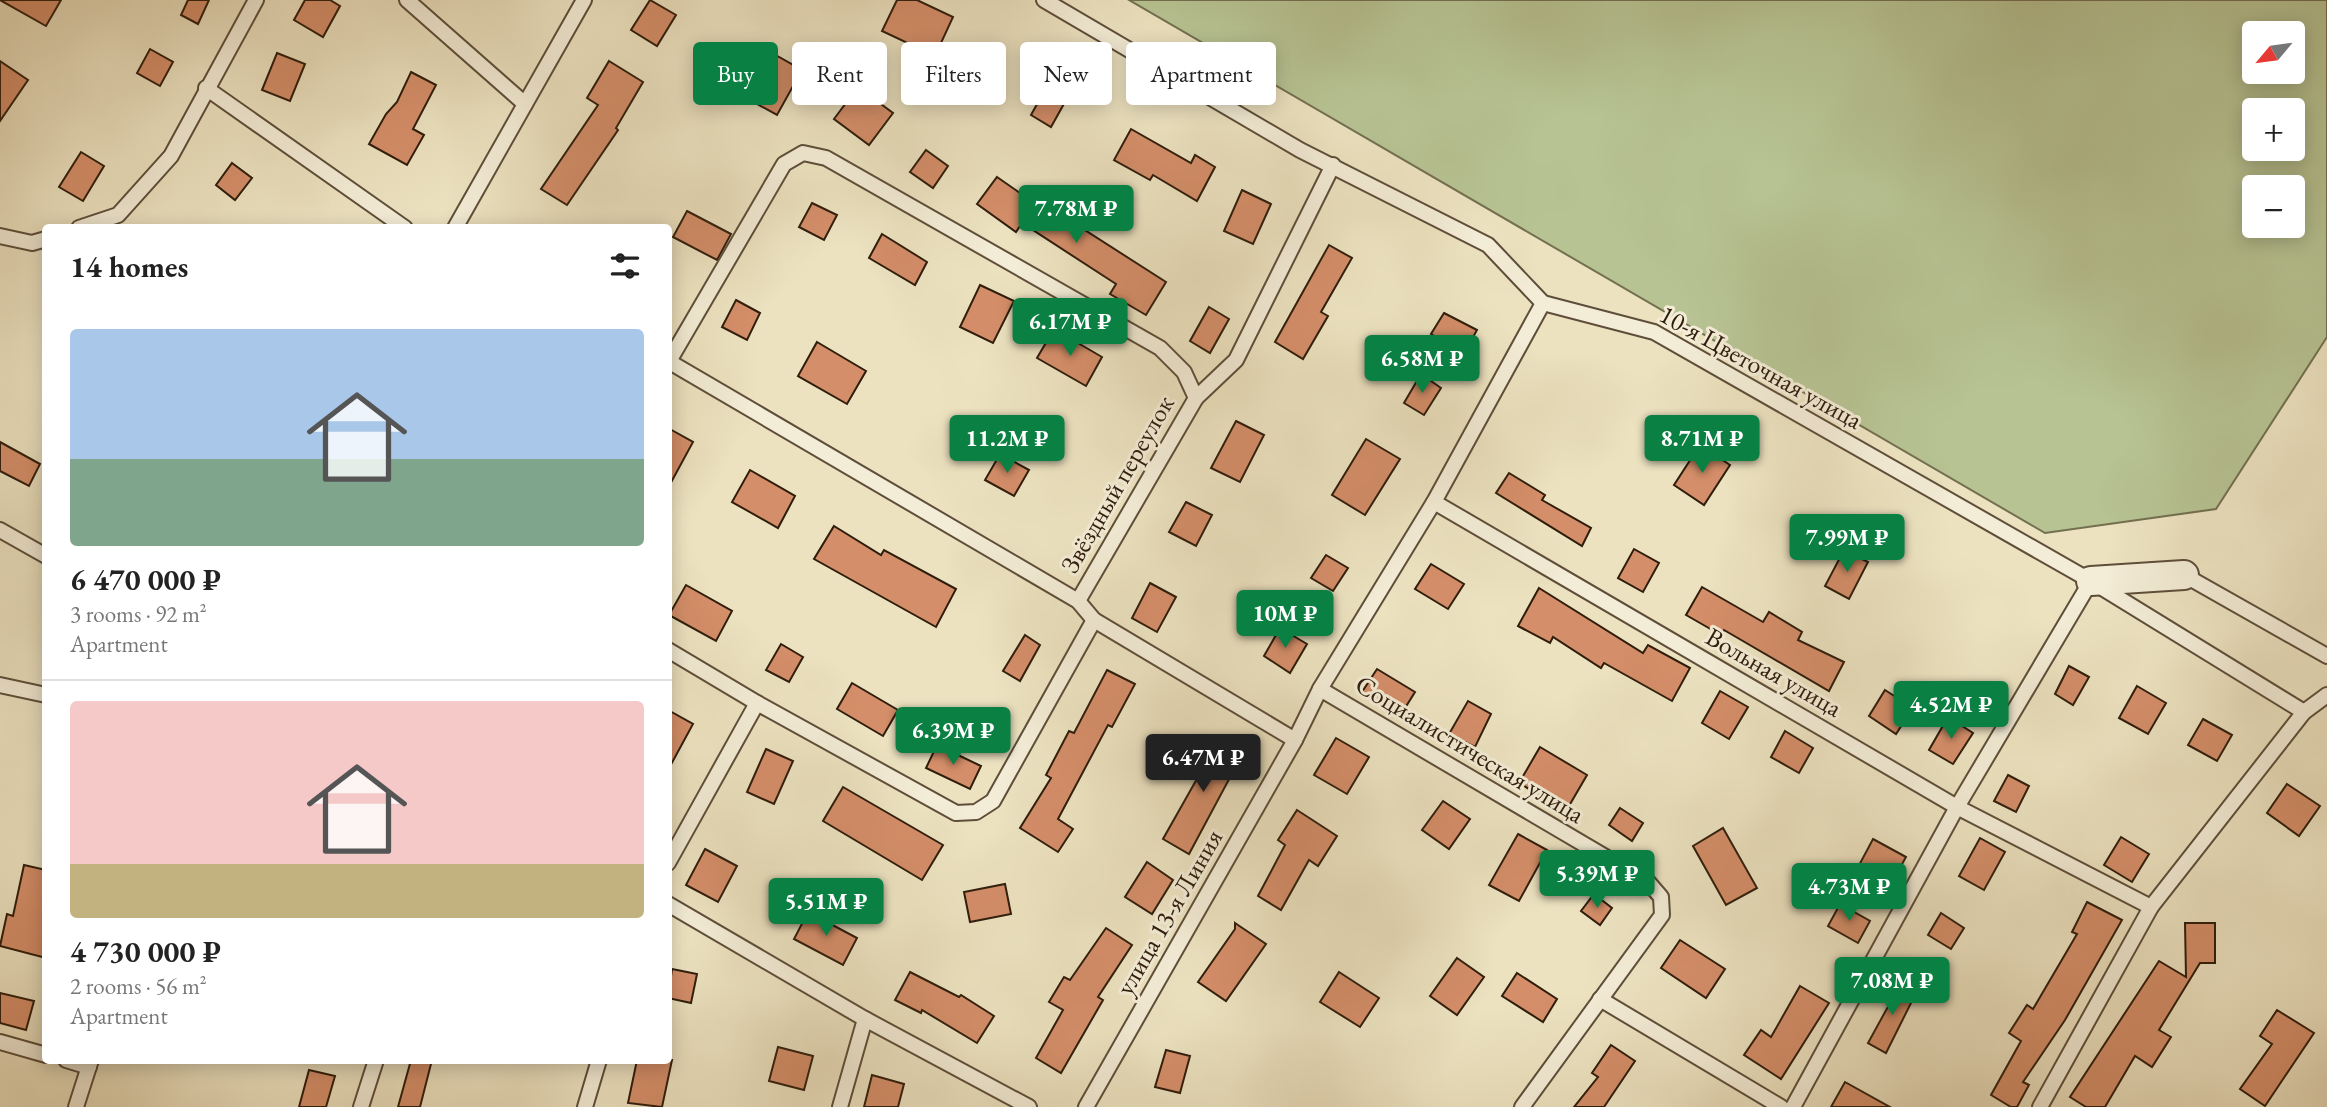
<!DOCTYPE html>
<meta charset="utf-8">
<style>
body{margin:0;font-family:"EB Garamond",serif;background:#f2f2f2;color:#222;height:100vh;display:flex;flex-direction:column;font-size:26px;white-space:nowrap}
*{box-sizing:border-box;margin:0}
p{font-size:23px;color:#767676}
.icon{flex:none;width:38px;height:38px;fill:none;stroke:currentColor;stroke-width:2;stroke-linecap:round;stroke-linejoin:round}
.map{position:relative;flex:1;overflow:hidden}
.side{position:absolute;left:42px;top:224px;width:630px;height:840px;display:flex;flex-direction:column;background:#fff;border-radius:7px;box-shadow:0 4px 18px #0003}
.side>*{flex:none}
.hud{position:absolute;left:693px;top:42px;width:665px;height:63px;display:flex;gap:14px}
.needle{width:46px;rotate:241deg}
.buttons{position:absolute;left:2242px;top:21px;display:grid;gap:14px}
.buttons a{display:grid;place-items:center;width:63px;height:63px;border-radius:7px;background:#fff;box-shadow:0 4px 18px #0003;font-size:35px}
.price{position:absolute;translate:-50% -60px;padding:0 16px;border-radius:7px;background:#0b8043;color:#fff;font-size:23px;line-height:46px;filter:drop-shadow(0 2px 4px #0008)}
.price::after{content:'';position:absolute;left:50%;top:42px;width:21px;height:16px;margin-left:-10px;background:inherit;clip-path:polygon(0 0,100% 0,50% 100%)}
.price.current{background:#222;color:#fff}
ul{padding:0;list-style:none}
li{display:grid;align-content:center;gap:14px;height:371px;padding:0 28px}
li+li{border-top:2px solid #e0e0e0}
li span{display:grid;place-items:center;height:217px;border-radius:7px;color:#555}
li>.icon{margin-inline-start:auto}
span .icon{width:126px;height:126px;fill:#fffc;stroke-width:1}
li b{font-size:30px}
h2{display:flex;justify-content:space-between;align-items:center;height:84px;padding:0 28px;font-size:30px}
.tag{padding:0 24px;border-radius:7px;background:#fff;box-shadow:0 4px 18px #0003;font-size:24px;line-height:63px}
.tag.current{background:#0b8043;color:#fff}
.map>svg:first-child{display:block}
</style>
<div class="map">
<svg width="2327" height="1107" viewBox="0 0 2327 1107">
<rect width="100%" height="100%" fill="#ece2c0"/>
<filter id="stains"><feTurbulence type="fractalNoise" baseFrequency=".00286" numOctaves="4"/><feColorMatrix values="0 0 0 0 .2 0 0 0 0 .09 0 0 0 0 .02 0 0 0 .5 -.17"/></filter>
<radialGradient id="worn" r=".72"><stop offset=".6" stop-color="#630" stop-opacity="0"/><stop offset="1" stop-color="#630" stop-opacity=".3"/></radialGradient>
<!-- green -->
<path fill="#b7c393" stroke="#737050" stroke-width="2" fill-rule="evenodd" d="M1129,0H2327V337L2216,509L2045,533ZM2254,33H2292V72H2254ZM2254,110H2292V149H2254ZM2254,187H2292V226H2254Z"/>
<!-- building -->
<g fill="#d48e69" stroke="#2f1d0c" stroke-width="2">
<polygon points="0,0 61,0 46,26"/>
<polygon points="188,0 209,0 198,24 181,15"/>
<polygon points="305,0 330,0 340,6 323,37 294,20"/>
<polygon points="650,0 676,15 657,46 631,30"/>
<polygon points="897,0 917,0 953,17 935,56 882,31"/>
<polygon points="150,49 173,62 160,86 137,73"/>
<polygon points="765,49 802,70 777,115 739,94"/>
<polygon points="277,53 305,64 290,101 262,90"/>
<polygon points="0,61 28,80 0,121"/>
<polygon points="609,61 643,82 616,128 618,130 567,205 541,189 598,105 587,98"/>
<polygon points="411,72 436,85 413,129 424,135 407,165 369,144 386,114 397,102"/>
<polygon points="1050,81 1070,93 1051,127 1031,115"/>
<polygon points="858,87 893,113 869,145 834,119"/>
<polygon points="1131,129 1191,163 1195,155 1215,167 1197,201 1153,175 1150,180 1114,160"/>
<polygon points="926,150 948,166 933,188 910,172"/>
<polygon points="81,152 104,166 83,201 59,187"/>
<polygon points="232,163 252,178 235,200 216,185"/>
<polygon points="997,177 1063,223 1066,218 1166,282 1146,315 1110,294 1116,284 1022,223 1016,232 977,204"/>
<polygon points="1242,190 1271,204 1253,244 1224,231"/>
<polygon points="812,203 837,215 824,240 799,227"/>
<polygon points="687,211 731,234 717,260 673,237"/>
<polygon points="882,234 927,262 915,285 869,258"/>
<polygon points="1329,245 1352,258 1321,312 1328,316 1303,359 1275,342"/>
<polygon points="980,285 1014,301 993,343 960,327"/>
<polygon points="736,300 760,313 747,340 722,327"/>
<polygon points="1209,307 1229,319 1210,353 1190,341"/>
<polygon points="1444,313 1477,330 1464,353 1431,334"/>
<polygon points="1054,329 1102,357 1086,386 1037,358"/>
<polygon points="817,342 866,371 847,404 798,376"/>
<polygon points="1421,374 1441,388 1424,415 1404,403"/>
<polygon points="1236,421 1264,435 1240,482 1211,468"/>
<polygon points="668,428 693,442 668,488"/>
<polygon points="1366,439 1400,459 1365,515 1332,495"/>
<polygon points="0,442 40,464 29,486 0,471"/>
<polygon points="1700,445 1730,465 1704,505 1674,485"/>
<polygon points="1000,454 1029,470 1014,496 985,480"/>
<polygon points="750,470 795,496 778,528 732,502"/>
<polygon points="1509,473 1545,495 1542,500 1591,528 1582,546 1496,493"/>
<polygon points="1186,502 1212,515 1196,546 1169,532"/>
<polygon points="834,526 881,555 884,550 956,589 936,627 814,559"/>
<polygon points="1634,549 1659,563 1643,592 1618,578"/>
<polygon points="1844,550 1868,562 1849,599 1825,586"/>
<polygon points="1326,555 1348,568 1333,591 1311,578"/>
<polygon points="1431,564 1464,584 1448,609 1415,589"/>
<polygon points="1150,583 1176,597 1157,632 1132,618"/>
<polygon points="686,585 732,611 716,641 669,615"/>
<polygon points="1702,587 1763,622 1769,612 1802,632 1798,640 1844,662 1829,691 1724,630 1721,635 1686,615"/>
<polygon points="1539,588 1643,653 1648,645 1690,668 1672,701 1604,663 1601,668 1553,637 1550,643 1518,626"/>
<polygon points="1280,628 1307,644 1290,673 1264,656"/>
<polygon points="1025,635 1040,645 1020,681 1003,671"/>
<polygon points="781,644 803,657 789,682 766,670"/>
<polygon points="2069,666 2089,677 2073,705 2055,694"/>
<polygon points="1377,669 1415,692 1400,716 1362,692"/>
<polygon points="1107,670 1135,684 1112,727 1108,725 1058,819 1073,829 1058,852 1020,828 1051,778 1046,775 1069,731 1074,733"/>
<polygon points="852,683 898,710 883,736 837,709"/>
<polygon points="2137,686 2166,703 2148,734 2119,718"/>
<polygon points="1885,690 1913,708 1896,734 1869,716"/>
<polygon points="1720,691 1748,707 1729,739 1702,723"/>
<polygon points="1468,701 1491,714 1475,747 1449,734"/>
<polygon points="668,710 693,724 668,770"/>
<polygon points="1948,717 1973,733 1953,764 1929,750"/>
<polygon points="2203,719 2232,735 2217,761 2188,745"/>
<polygon points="1785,731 1813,748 1799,773 1771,757"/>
<polygon points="1211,738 1242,755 1189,854 1163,839 1198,777 1191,772"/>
<polygon points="1336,738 1369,757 1347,794 1314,775"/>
<polygon points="937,745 981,766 970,789 926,768"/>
<polygon points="1540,747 1587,775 1566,811 1519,783"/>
<polygon points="766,749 793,761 774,804 747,792"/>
<polygon points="2008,775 2029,786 2016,812 1994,801"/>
<polygon points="2287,784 2320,806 2299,836 2267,813"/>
<polygon points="843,787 943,845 922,880 823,821"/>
<polygon points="1443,801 1470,819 1449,849 1422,830"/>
<polygon points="1620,808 1643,823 1632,841 1609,825"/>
<polygon points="1297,810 1337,836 1318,866 1309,860 1281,910 1258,896 1285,845 1278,840"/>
<polygon points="1723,828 1757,888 1726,905 1693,846"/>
<polygon points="1518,834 1547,850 1519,901 1489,885"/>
<polygon points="2121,837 2149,854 2132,882 2104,865"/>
<polygon points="1980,838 2005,852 1984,890 1959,876"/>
<polygon points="1873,839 1906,857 1890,886 1857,869"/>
<polygon points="705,849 737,866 718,902 686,885"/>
<polygon points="1147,862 1173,880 1152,914 1125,897"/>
<polygon points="24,865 46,870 46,958 0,946 7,914 13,916"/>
<polygon points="1005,884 1011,914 970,922 964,892"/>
<polygon points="1594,894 1612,908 1600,925 1581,911"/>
<polygon points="2087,902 2122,920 2065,1020 2023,1082 2029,1085 2017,1107 2011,1107 1991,1095 2021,1041 2009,1033 2027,1005 2033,1009 2077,934 2072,932"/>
<polygon points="1840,904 1870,921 1858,943 1828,926"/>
<polygon points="808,912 857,938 843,965 794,939"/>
<polygon points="1941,913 1964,928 1951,949 1928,935"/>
<polygon points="1235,923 1266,944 1226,1001 1198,982 1235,929"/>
<polygon points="2185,923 2215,923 2215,963 2200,963 2159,1030 2171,1037 2152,1067 2135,1056 2105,1107 2086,1107 2070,1097 2159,961 2186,977"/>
<polygon points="1106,928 1132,945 1098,997 1103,1000 1061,1073 1036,1058 1063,1010 1049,1002 1064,977 1070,980"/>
<polygon points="1680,940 1725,969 1706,998 1661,968"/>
<polygon points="1457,958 1484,977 1457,1015 1430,996"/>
<polygon points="672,969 697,974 691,1003 668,998"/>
<polygon points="910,972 959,997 961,995 994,1016 977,1043 922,1010 921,1013 895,1000"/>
<polygon points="1339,972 1379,998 1360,1027 1320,1002"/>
<polygon points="1517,973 1557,999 1543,1022 1502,996"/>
<polygon points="1892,982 1915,995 1886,1053 1868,1043 1890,1003 1882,999"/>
<polygon points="1800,986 1829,1003 1781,1079 1744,1055 1761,1030 1771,1037"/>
<polygon points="0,993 34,1001 26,1030 0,1023"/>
<polygon points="2277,1010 2314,1033 2265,1106 2240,1089 2272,1044 2260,1036"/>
<polygon points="1611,1045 1635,1061 1604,1107 1574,1107 1598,1077 1592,1073"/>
<polygon points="778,1047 813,1056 804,1090 769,1081"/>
<polygon points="1166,1050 1190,1056 1180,1093 1155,1087"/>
<polygon points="411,1060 432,1060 420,1107 398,1107"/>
<polygon points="637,1060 672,1060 662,1107 628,1103"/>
<polygon points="309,1070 335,1076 326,1107 299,1107"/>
<polygon points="872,1075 904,1084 898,1107 864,1107"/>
<polygon points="1845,1082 1890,1107 1831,1107"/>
</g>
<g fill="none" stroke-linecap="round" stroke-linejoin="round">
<!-- lane casing -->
<g stroke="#5e4e39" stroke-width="18">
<g id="lane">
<polyline points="407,0 525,104"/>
<polyline points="1044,0 1300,150 1488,245 1543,303 1654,332 2091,581 2304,712"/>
<polyline points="206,88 405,228"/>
<polyline points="79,228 118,215 171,156 256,0"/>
<polyline points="455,228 584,0"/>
<polyline points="0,236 32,243 46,239"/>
<polyline points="668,361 1078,601 1094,620 1295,740"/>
<polyline points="668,363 784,164 803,153 826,158 1160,348 1184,372 1196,398 1078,601"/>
<polyline points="1196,398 1236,360 1333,165"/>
<polyline points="1434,502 1957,807 2151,907 2040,1107"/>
<polyline points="0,530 46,556"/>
<polyline points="2184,575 2327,656"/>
<polyline points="668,650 757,703 956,813 976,812 993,801 1094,620"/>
<polyline points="0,685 46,695"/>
<polyline points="1320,689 1648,882 1661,897 1662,915 1522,1107"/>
<polyline points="668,863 757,703"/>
<polyline points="668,904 865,1019 1029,1107"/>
<polyline points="2151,907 2304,712 2327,695"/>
<polyline points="1600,999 1781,1107"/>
<polyline points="0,1042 46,1055"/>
<polyline points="66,1060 89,1067"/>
<polyline points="76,1107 91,1060"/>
<polyline points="361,1107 376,1060"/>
<polyline points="585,1107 599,1060"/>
<polyline points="840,1107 865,1019"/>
<polyline points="1086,1107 1295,740 1320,689 1434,502 1543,303"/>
<polyline points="1793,1107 1957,807 2091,581"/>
</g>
</g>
<!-- street casing -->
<g stroke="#5e4e39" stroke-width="32">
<polyline id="street" points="2091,581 2184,575"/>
</g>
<!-- lane -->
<use href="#lane" stroke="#f3ecd6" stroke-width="14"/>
<!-- street -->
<use href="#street" stroke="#f3ecd6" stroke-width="28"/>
</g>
<g text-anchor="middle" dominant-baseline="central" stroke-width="6" stroke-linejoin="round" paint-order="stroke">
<!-- street labels -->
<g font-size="26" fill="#2f1d0c" stroke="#f3ecd6">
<text transform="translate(1761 367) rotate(29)">10-я Цветочная улица</text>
<text transform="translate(1117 484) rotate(-60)">Звёздный переулок</text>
<text transform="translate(1774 672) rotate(30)">Вольная улица</text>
<text transform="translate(1470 749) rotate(31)">Социалистическая улица</text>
<text transform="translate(1169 912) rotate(-60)">улица 13-я Линия</text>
</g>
</g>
<rect width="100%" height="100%" filter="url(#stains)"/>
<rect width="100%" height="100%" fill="url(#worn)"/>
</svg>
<div class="buttons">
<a><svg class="needle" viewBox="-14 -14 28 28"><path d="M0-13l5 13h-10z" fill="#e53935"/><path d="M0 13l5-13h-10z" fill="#767676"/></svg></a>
<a>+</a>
<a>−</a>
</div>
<b class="price" style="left:1076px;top:245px">7.78M ₽</b>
<b class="price" style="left:1070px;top:358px">6.17M ₽</b>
<b class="price" style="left:1422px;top:395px">6.58M ₽</b>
<b class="price" style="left:1007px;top:475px">11.2M ₽</b>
<b class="price" style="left:1702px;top:475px">8.71M ₽</b>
<b class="price" style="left:1847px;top:574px">7.99M ₽</b>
<b class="price" style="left:1285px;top:650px">10M ₽</b>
<b class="price" style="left:1951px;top:741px">4.52M ₽</b>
<b class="price" style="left:953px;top:767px">6.39M ₽</b>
<b class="price current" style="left:1203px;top:794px">6.47M ₽</b>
<b class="price" style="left:1597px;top:910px">5.39M ₽</b>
<b class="price" style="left:1849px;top:923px">4.73M ₽</b>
<b class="price" style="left:826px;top:938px">5.51M ₽</b>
<b class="price" style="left:1892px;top:1017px">7.08M ₽</b>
<div class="hud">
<a class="tag current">Buy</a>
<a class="tag">Rent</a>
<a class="tag">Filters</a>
<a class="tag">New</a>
<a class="tag">Apartment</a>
</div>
<section class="side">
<h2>14 homes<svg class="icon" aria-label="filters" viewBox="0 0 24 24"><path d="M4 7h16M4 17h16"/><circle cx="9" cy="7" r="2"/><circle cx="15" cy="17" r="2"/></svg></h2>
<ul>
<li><span style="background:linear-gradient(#a9c7e8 60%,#7fa58c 0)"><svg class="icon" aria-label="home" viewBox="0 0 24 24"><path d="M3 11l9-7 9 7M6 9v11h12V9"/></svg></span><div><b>6 470 000 ₽</b><p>3 rooms · 92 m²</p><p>Apartment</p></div></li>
<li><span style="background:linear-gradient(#f6c9c9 75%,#c2b280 0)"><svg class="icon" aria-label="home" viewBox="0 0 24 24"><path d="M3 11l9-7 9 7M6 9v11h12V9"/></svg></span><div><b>4 730 000 ₽</b><p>2 rooms · 56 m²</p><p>Apartment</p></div></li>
</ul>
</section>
</div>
